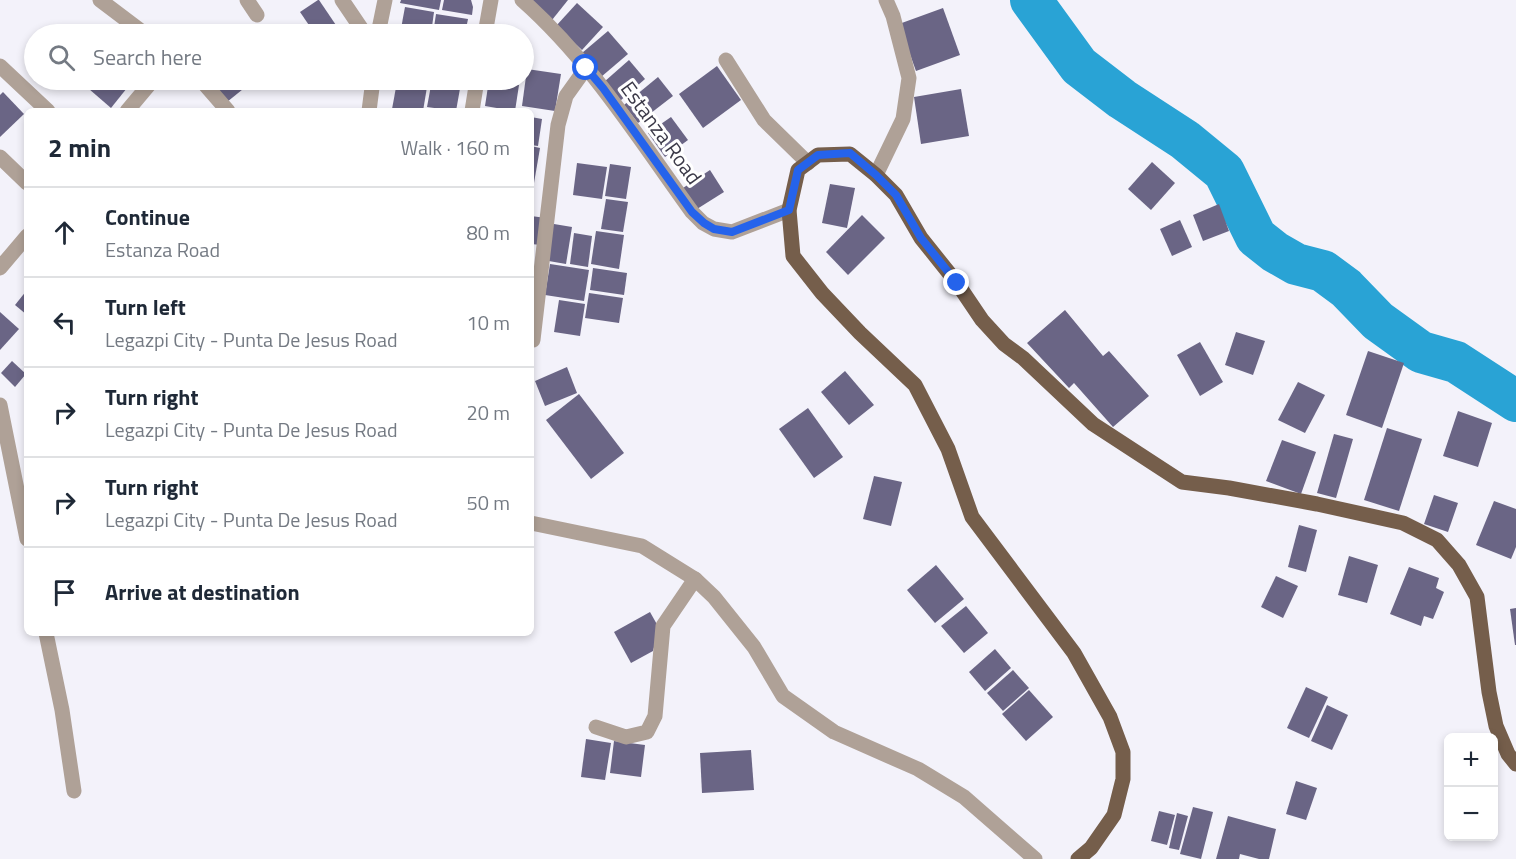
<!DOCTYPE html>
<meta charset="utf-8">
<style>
body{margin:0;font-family:"Titillium Web",sans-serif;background:#f2f2f3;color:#1f2937}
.controls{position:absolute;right:18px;bottom:18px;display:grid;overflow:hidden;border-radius:9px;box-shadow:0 3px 9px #0003}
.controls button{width:54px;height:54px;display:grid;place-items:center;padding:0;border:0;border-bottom:2px solid #e0e1e3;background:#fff;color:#1f2937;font:30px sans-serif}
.stop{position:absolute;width:18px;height:18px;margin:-14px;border:4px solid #2563eb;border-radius:50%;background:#fff}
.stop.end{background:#2563eb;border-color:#fff;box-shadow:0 2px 6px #0008}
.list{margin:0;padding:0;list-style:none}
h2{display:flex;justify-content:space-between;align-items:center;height:78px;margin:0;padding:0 24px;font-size:26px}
h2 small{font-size:20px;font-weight:400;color:#747a83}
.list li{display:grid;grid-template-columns:39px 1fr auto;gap:18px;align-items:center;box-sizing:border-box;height:90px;padding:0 24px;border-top:2px solid #e0e1e3}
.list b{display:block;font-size:22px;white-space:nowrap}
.list p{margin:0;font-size:20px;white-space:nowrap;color:#747a83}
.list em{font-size:20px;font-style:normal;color:#747a83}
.icon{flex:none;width:33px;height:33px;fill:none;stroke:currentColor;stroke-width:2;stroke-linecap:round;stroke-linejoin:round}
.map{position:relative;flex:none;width:1516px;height:859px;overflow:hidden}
.search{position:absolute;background:#fff;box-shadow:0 3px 9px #0003;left:24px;top:24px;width:510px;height:66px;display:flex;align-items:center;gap:15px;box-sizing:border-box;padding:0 21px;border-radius:33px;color:#747a83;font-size:22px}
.panel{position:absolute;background:#fff;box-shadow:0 3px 9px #0003;left:24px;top:108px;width:510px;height:528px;border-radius:9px}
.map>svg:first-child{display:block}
</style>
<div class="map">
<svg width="1516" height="859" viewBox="0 0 1516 859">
<rect width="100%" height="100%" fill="#f3f2fa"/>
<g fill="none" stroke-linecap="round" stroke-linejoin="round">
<path stroke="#29a3d5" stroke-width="42" d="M1031 0 1079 66 1122 99 1185 140 1224 172 1256 237 1275 252 1296 264 1323 271 1346 288 1378 321 1421 352 1456 362 1516 401"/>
</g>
<g fill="#6a6585">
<path d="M318 0H319L342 34H315L300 12Z"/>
<path d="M401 0H441L439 10 400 3Z"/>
<path d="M444 0H471L473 7 472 15 442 10Z"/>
<path d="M527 0H568L552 20Z"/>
<path d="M577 3 603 27 582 50 556 26Z"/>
<path d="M405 7 434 12 431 34H400Z"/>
<path d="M943 8 960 55 916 71 899 24Z"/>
<path d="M436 14 468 19 465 34H433Z"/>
<path d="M608 31 628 54 601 77 582 53Z"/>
<path d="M629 60 645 79 620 101 604 82Z"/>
<path d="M717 66 741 100 703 128 679 94Z"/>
<path d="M527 69 561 74 555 111 522 106Z"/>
<path d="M658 77 673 96 638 123 624 105Z"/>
<path d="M97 80H127L131 83 111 108 89 89Z"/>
<path d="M210 80H252L253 81 227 102Z"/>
<path d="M432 80H457V82L461 83 456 111 427 107Z"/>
<path d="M489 80 519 85 515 111 485 106Z"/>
<path d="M397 82 427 87 423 111H407L392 109Z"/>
<path d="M961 89 969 136 921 144 914 97Z"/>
<path d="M3 92 24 114 0 137V95Z"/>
<path d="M531 117 542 119 538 146 531 145Z"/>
<path d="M671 117 688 140 665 157 648 133Z"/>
<path d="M531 146 540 148 534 183H531Z"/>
<path d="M1152 162 1175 183 1151 210 1128 189Z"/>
<path d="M577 163 607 167 602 199 573 195Z"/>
<path d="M610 164 631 167 626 199 605 196Z"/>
<path d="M710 170 724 192 697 209 683 188Z"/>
<path d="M830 184 855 188 847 228 822 223Z"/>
<path d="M606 199 628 202 623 232 601 229Z"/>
<path d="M1219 204 1229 231 1203 241 1193 215Z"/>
<path d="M862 215 885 238 848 275 826 252Z"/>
<path d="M531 216 546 218 541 245 531 244Z"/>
<path d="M1180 220 1192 247 1172 256 1160 229Z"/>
<path d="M548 223 572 227 566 264 543 260Z"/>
<path d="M596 231 624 235 619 269 591 264Z"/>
<path d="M574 233 592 236 588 267 570 264Z"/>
<path d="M550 264 589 270 584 301 545 295Z"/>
<path d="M593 268 627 273 624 295 590 290Z"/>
<path d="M27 290V315L15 305Z"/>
<path d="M589 293 623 298 619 323 585 318Z"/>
<path d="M559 300 585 304 580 336 554 332Z"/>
<path d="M1065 310 1103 356 1109 351 1149 396 1113 427 1074 383 1069 388 1027 343Z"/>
<path d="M0 312 19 329 0 350Z"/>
<path d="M1236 332 1265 341 1253 375 1225 365Z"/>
<path d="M1200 342 1223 382 1200 396 1177 355Z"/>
<path d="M1368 351 1404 363 1382 428 1346 415Z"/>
<path d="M12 361 26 374 15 387 1 373Z"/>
<path d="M567 367 577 393 545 406 535 381Z"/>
<path d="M845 371 874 405 849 425 821 392Z"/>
<path d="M1298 382 1325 395 1305 433 1278 420Z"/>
<path d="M579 394 624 453 591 479 546 420Z"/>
<path d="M808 408 843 457 814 478 779 429Z"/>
<path d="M1458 411 1492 423 1478 467 1443 456Z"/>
<path d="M1387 428 1422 439 1399 511 1364 500Z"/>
<path d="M1334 434 1353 439 1336 498 1317 493Z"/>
<path d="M1282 440 1316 452 1301 494 1266 481Z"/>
<path d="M874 476 902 482 891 526 863 519Z"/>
<path d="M1434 495 1458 503 1448 532 1424 524Z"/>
<path d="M1494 501 1516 509V547L1511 559 1476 545Z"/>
<path d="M1299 525 1317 530 1306 572 1288 567Z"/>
<path d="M1349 556 1378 565 1367 603 1338 595Z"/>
<path d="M936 565 964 599 935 623 907 590Z"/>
<path d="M1409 567 1439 578 1436 588 1444 592 1433 619 1424 616 1421 626 1390 614Z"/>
<path d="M1276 576 1298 586 1283 618 1261 607Z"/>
<path d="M966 606 988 633 964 653 941 626Z"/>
<path d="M1516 608V645H1515L1510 609Z"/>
<path d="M650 612 659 628 653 651 631 663 614 632Z"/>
<path d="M995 649 1011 668 985 691 969 672Z"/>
<path d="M1013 670 1029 688 1003 711 987 693Z"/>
<path d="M1306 687 1328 697 1309 738 1287 728Z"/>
<path d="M1029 690 1053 717 1026 741 1002 714Z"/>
<path d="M1327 705 1348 715 1332 750 1311 741Z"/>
<path d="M586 739 611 743 605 780 581 777Z"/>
<path d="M614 741 645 745 641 777 610 773Z"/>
<path d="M751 750 754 790 702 793 700 753Z"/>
<path d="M1296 781 1317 788 1306 820 1286 814Z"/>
<path d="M1193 807 1213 812 1201 859 1180 854Z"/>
<path d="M1159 811 1175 815 1167 845 1151 841Z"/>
<path d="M1177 813 1188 816 1179 850 1169 848Z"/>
<path d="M1228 816 1276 829 1269 859H1259L1240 854 1239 859H1216Z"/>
</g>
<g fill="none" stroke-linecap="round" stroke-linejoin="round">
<g stroke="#afa197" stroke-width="15">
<path d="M100 0 145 34"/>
<path d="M247 0 257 15"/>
<path d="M342 0 365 34"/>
<path d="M522 0C590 60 639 139 692 212L703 223 714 229 732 232 789 210"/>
<path d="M378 34 385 0"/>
<path d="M485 34 491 0"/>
<path d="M726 60 764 120 808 163"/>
<path d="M0 66 48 111"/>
<path d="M201 80 228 111"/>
<path d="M127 111 153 80"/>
<path d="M369 111 373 80"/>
<path d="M472 111 477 80"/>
<path d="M0 157 27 183"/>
<path d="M876 175 903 119 909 78 893 16 886 0"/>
<path d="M0 268 27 236"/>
<path d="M533 340 558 125 566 96 586 68"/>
<path d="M0 405 27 539"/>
<path d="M531 523 642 546 695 579 714 597 754 647 783 696 834 732 918 769 964 797 1035 859"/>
<path d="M46 633 62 710 74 791"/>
<path d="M596 727 626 737 647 732 655 716 663 626 695 579"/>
</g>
<path stroke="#755e4b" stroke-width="15" d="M1078 859 1091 848 1114 815 1123 779V752L1110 717 1074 653 972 517 948 449 915 385 860 333 822 293 793 256 789 210 798 170 818 155 850 154 876 175 896 195 921 238 957 283 982 320 1004 344 1023 358 1093 424 1182 482 1229 488 1317 504 1403 523 1437 540 1459 565 1477 597 1489 692 1496 726 1508 754 1516 764"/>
</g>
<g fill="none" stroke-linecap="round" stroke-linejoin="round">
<path stroke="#2563eb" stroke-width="8" d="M586 68 603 88 692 212 704 223 714 229 732 232 789 210 798 170 818 155 850 153 876 175 896 195 921 238 957 283"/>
</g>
<g text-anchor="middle" stroke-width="6" stroke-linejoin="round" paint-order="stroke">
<g font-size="21" fill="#3b3948" stroke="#fff">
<text transform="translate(661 133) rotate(54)" y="7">Estanza Road</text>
</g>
</g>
</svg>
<div class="controls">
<button>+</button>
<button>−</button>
</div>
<div class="stop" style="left:586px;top:68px"></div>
<div class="stop end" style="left:957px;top:283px"></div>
<div class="search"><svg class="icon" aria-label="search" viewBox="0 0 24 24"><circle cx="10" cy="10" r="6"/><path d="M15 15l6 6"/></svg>Search here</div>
<section class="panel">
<h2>2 min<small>Walk · 160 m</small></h2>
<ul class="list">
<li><svg class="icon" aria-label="ahead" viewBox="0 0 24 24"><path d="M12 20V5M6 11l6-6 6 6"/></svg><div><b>Continue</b><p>Estanza Road</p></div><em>80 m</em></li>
<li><svg class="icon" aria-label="left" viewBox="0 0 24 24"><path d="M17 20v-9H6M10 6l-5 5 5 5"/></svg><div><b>Turn left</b><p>Legazpi City - Punta De Jesus Road</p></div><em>10 m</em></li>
<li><svg class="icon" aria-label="right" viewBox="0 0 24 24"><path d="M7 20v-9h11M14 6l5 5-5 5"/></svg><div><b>Turn right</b><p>Legazpi City - Punta De Jesus Road</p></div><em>20 m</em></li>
<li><svg class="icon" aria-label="right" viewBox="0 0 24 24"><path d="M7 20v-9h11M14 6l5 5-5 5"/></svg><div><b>Turn right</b><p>Legazpi City - Punta De Jesus Road</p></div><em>50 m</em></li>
<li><svg class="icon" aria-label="arrive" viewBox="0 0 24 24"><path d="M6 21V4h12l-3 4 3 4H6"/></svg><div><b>Arrive at destination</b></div></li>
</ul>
</section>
</div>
